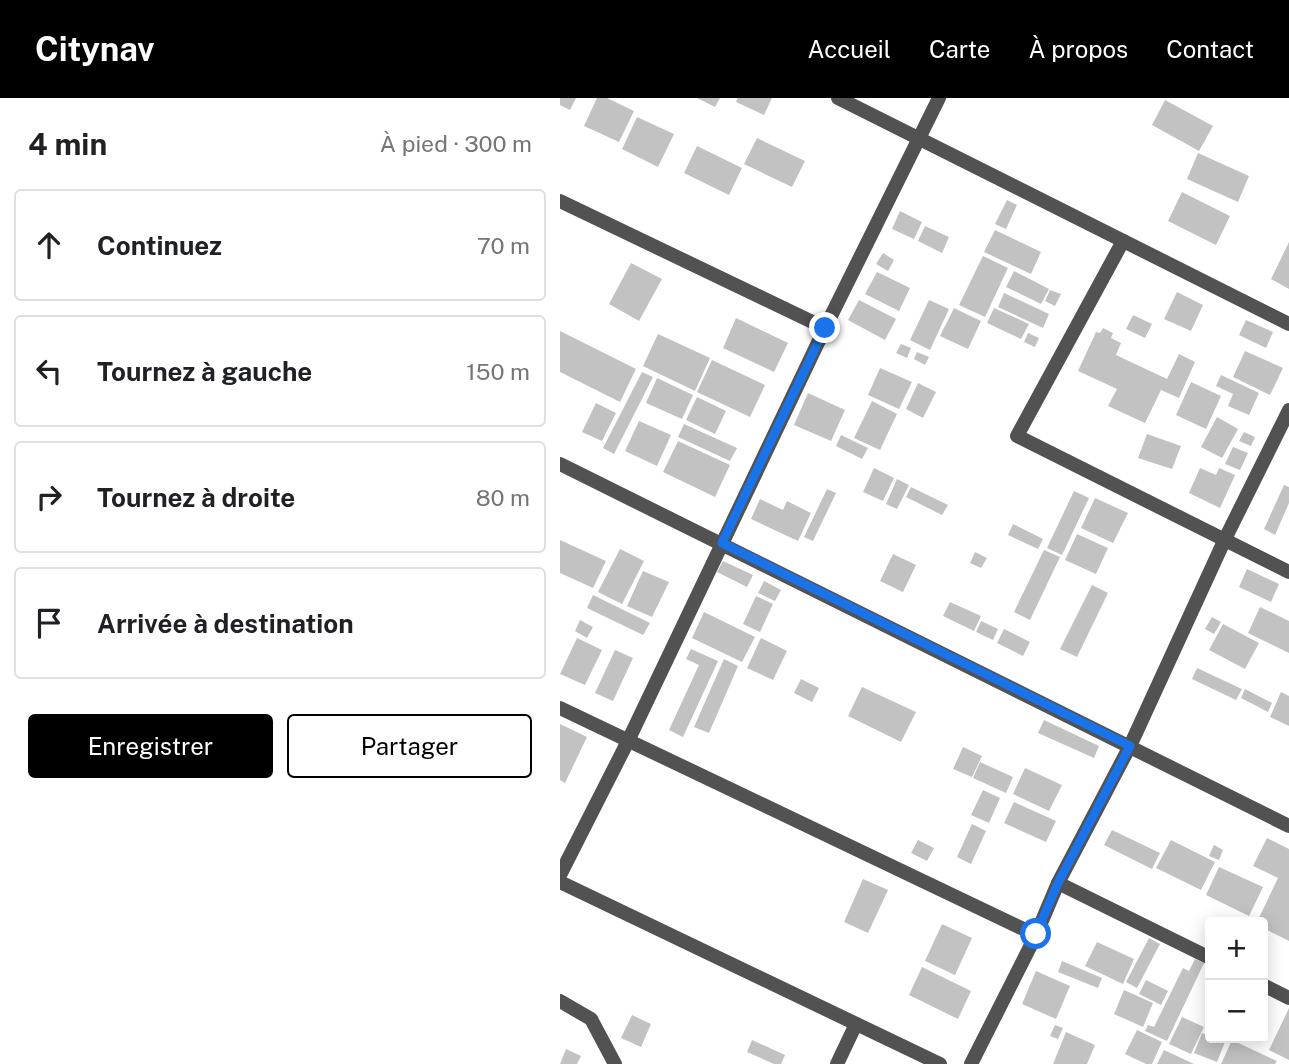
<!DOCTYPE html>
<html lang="fr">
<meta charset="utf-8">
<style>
body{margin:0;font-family:"Public Sans",sans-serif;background:#f2f2f2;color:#202124}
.controls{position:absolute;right:21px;bottom:21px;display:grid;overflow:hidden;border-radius:7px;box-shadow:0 4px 18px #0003}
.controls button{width:63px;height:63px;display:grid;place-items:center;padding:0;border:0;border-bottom:2px solid #e0e0e0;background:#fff;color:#202124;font:35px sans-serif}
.stop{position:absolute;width:21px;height:21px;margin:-16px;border:5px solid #1a73e8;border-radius:50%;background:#fff}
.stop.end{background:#1a73e8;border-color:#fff;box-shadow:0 2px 7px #0008}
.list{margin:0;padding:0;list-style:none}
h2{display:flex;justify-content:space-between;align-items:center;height:91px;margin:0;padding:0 28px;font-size:30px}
h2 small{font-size:23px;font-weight:400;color:#757577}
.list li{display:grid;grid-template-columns:46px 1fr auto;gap:21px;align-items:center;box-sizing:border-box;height:112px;margin:0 14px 14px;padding:0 14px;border:2px solid #e0e0e0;border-radius:7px}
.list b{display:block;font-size:26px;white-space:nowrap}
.list em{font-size:23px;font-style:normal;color:#757577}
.actions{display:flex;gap:14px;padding:21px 28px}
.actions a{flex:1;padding:16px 0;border:2px solid #000;border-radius:7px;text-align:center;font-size:24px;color:#000}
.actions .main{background:#000;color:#fff}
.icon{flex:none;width:38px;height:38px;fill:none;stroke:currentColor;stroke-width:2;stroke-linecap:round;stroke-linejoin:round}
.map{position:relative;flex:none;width:729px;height:966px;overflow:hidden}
header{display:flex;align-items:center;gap:42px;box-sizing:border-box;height:98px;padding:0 35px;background:#000;color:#fff}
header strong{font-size:33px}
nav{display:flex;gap:38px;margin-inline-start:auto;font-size:24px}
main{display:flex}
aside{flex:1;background:#fff}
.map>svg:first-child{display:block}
</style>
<header>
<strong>Citynav</strong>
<nav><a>Accueil</a><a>Carte</a><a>À propos</a><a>Contact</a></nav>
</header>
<main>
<aside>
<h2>4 min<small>À pied · 300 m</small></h2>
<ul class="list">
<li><svg class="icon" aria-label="ahead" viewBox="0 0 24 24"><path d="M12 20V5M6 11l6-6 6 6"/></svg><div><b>Continuez</b></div><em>70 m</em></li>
<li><svg class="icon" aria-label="left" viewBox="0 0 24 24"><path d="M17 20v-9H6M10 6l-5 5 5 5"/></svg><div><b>Tournez à gauche</b></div><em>150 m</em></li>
<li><svg class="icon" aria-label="right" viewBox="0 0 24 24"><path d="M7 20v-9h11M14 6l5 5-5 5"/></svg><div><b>Tournez à droite</b></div><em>80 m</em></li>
<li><svg class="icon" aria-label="arrive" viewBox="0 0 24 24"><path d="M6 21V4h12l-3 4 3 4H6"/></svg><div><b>Arrivée à destination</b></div></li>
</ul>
<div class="actions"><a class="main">Enregistrer</a><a>Partager</a></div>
</aside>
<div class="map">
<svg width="729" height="966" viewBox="0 0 729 966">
<rect width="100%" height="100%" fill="#fff"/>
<g fill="#c2c2c2">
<path d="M0 0H16L10 12 0 7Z"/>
<path d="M37 0H47L74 13 59 44 24 28Z"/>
<path d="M137 0H160L155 9Z"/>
<path d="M178 0H212L204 17 176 4Z"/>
<path d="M605 2 653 28 639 53 592 27Z"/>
<path d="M77 19 114 36 98 69 62 51Z"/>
<path d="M197 40 245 63 232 89 184 66Z"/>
<path d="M137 48 182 70 169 97 124 75Z"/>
<path d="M638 55 689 78 678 104 627 81Z"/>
<path d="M622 94 670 118 656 147 608 123Z"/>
<path d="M447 102 457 107 446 131 435 126Z"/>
<path d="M340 113 362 124 354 141 332 131Z"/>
<path d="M365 128 389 139 382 155 358 143Z"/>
<path d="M435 132 481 154 471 176 424 154Z"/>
<path d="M729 144V191L711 181Z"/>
<path d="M323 155 334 162 328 173 316 166Z"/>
<path d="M423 158 448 170 425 219 399 207Z"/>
<path d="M71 165 102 181 79 223 49 206Z"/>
<path d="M454 173 489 191 481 206 446 189Z"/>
<path d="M317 174 350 190 339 213 305 196Z"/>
<path d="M490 192 501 196 495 208 485 203Z"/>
<path d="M617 194 643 207 631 233 604 221Z"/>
<path d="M444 195 489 216 483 230 438 209Z"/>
<path d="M299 202 336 221 325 242 288 222Z"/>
<path d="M369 202 389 211 370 252 350 242Z"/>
<path d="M394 210 421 223 408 251 380 238Z"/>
<path d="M434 210 469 226 461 241 427 225Z"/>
<path d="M573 217 592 226 585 240 566 231Z"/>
<path d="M176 220 228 245 214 274 163 250Z"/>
<path d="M686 222 713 234 706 250 679 237Z"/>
<path d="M543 230 553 235 551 240 561 245 556 257 607 281 619 256 635 264 619 300 601 292 585 325 548 308 557 291 518 273 536 234 540 235Z"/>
<path d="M0 233 76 271 60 304 0 274Z"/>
<path d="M468 235 479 240 475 249 464 244Z"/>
<path d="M98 236 150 260 135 293 83 268Z"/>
<path d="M341 246 351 250 347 260 336 255Z"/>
<path d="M685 253 723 270 710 297 673 279Z"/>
<path d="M357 254 369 259 365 267 354 261Z"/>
<path d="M152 262 205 287 190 319 137 294Z"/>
<path d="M320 270 352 284 339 311 308 297Z"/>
<path d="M82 274 93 279 54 356 43 350Z"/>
<path d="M661 277 699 295 689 317 668 308 673 296 656 288Z"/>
<path d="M97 280 133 297 122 321 86 305Z"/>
<path d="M631 284 661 298 646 331 616 317Z"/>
<path d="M358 285 376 294 363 320 346 311Z"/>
<path d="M248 295 285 312 271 343 234 327Z"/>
<path d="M137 299 166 313 155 336 126 322Z"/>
<path d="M312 303 337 316 320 352 294 340Z"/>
<path d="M36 305 56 315 42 343 22 334Z"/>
<path d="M657 319 678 331 662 360 641 349Z"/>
<path d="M79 323 111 337 97 368 65 353Z"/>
<path d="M124 326 177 350 170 363 118 339Z"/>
<path d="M684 334 695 339 691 348 679 343Z"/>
<path d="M587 336 621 348 612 371 578 360Z"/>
<path d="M281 337 308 350 302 361 276 348Z"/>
<path d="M118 343 170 367 155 399 103 374Z"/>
<path d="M673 349 688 355 680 372 665 366Z"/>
<path d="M314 370 334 380 323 403 303 394Z"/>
<path d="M640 370 656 377 659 370 675 377 660 410 629 395Z"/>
<path d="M337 381 349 387 337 411 326 406Z"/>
<path d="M724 387 729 389V405L715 437 704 431Z"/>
<path d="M351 389 388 407 382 417 346 399Z"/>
<path d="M267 391 276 395 253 443 244 439Z"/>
<path d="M514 393 529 400 502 457 487 450Z"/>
<path d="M535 400 568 415 553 445 521 430Z"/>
<path d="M200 401 223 412 227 403 251 415 238 443 191 421Z"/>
<path d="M453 426 483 441 478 451 448 437Z"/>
<path d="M517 436 548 450 536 476 505 462Z"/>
<path d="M0 442 46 463 33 490 0 475Z"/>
<path d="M60 451 84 463 62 506 38 494Z"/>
<path d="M484 452 500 459 470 522 454 514Z"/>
<path d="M415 454 427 460 421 470 410 465Z"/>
<path d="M333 456 356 467 343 494 320 483Z"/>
<path d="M163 463 193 477 187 489 157 474Z"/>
<path d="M687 471 719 486 711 504 679 489Z"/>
<path d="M83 473 109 484 92 519 67 508Z"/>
<path d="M204 483 221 492 215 503 198 495Z"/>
<path d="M532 487 548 495 517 559 500 551Z"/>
<path d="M33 497 90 525 83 537 27 510Z"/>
<path d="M196 498 213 506 200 534 183 526Z"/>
<path d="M390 504 421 518 414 533 383 518Z"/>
<path d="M700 509 729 523V555L688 535Z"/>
<path d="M144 514 195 539 182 564 132 540Z"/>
<path d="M652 519 661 524 654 536 645 531Z"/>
<path d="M20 522 33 529 27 540 15 533Z"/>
<path d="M421 523 438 531 433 542 416 534Z"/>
<path d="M663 526 699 545 685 571 649 552Z"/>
<path d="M444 531 470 544 463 558 437 545Z"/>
<path d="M17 540 42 552 25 587 0 576Z"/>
<path d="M201 540 227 553 213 582 187 570Z"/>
<path d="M131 551 158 563 123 639 109 632 139 567 126 561Z"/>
<path d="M55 552 73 560 53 603 35 595Z"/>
<path d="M164 561 178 568 149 635 134 629Z"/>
<path d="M637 570 682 591 676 602 632 581Z"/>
<path d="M241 581 259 590 252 604 234 595Z"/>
<path d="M302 589 356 614 341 644 288 618Z"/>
<path d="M685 591 712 605 708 614 681 600Z"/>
<path d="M721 594 729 598V628L710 619Z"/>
<path d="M484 622 539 648 534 660 478 635Z"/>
<path d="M0 626 27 639 5 685 0 682Z"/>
<path d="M403 649 422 658 412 679 393 671Z"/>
<path d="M420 664 453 679 446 695 413 680Z"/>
<path d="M465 670 502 687 489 713 453 696Z"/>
<path d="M423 692 440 700 429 725 411 717Z"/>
<path d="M454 704 496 723 486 744 444 725Z"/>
<path d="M412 726 426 733 411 766 397 759Z"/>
<path d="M552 732 600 755 592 771 544 747Z"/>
<path d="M707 740 729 751V843L703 830V824H697L718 780 693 768Z"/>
<path d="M358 742 374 750 367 763 351 755Z"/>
<path d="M611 742 655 764 641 792 596 770Z"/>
<path d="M654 747 663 752 659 762 649 758Z"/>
<path d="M659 769 703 789 689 818 646 797Z"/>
<path d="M303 781 328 792 308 835 284 824Z"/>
<path d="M382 826 412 840 395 877 365 863Z"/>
<path d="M589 840 600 846 577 890 566 884Z"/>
<path d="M537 844 574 861 563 886 525 868Z"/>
<path d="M635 861 644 865 607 943 585 933 588 927 594 929 623 870 629 873Z"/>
<path d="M502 863 542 880 538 890 498 874Z"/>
<path d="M362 869 411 893 398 921 349 897Z"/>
<path d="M476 873 510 888 496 921 462 906Z"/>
<path d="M586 882 608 893 601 907 579 896Z"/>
<path d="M564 892 593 905 583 929 554 916Z"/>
<path d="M729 910V962L709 952Z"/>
<path d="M72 917 91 926 81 949 61 940Z"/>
<path d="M622 919 644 929 631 956 609 946Z"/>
<path d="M495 927 503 930 498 941 490 938Z"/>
<path d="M577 932 602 944 592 966H586L565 956Z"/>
<path d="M506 934 535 947 527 966H493Z"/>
<path d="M642 935 665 944 657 964 634 955Z"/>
<path d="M192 942 225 957 221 966H214L187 954Z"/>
<path d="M672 942 717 963 715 966H661Z"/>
<path d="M6 951 21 958 17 966H0Z"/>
<path d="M604 952 634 966H597Z"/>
</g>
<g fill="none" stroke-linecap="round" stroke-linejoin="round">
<g stroke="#525252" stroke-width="14">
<path d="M278 0 729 226"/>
<path d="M0 103 265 230"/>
<path d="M563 143 457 338 729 474"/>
<path d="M0 366 729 728"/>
<path d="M0 610 476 837"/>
<path d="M0 777 68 643 265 230 379 0"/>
<path d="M0 784 380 966"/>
<path d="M498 785 650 860"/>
<path d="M703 887 729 900"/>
<path d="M0 903 31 921 55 966"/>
<path d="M277 966 296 926"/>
<path d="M411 966 476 837 498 785 570 648 665 441 729 312"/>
</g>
</g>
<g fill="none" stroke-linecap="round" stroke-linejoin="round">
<path stroke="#1a73e8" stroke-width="9" d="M265 230 162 445 570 648 498 785 476 836"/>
</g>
</svg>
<div class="controls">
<button>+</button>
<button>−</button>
</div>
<div class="stop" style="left:476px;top:836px"></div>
<div class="stop end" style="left:265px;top:230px"></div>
</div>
</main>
